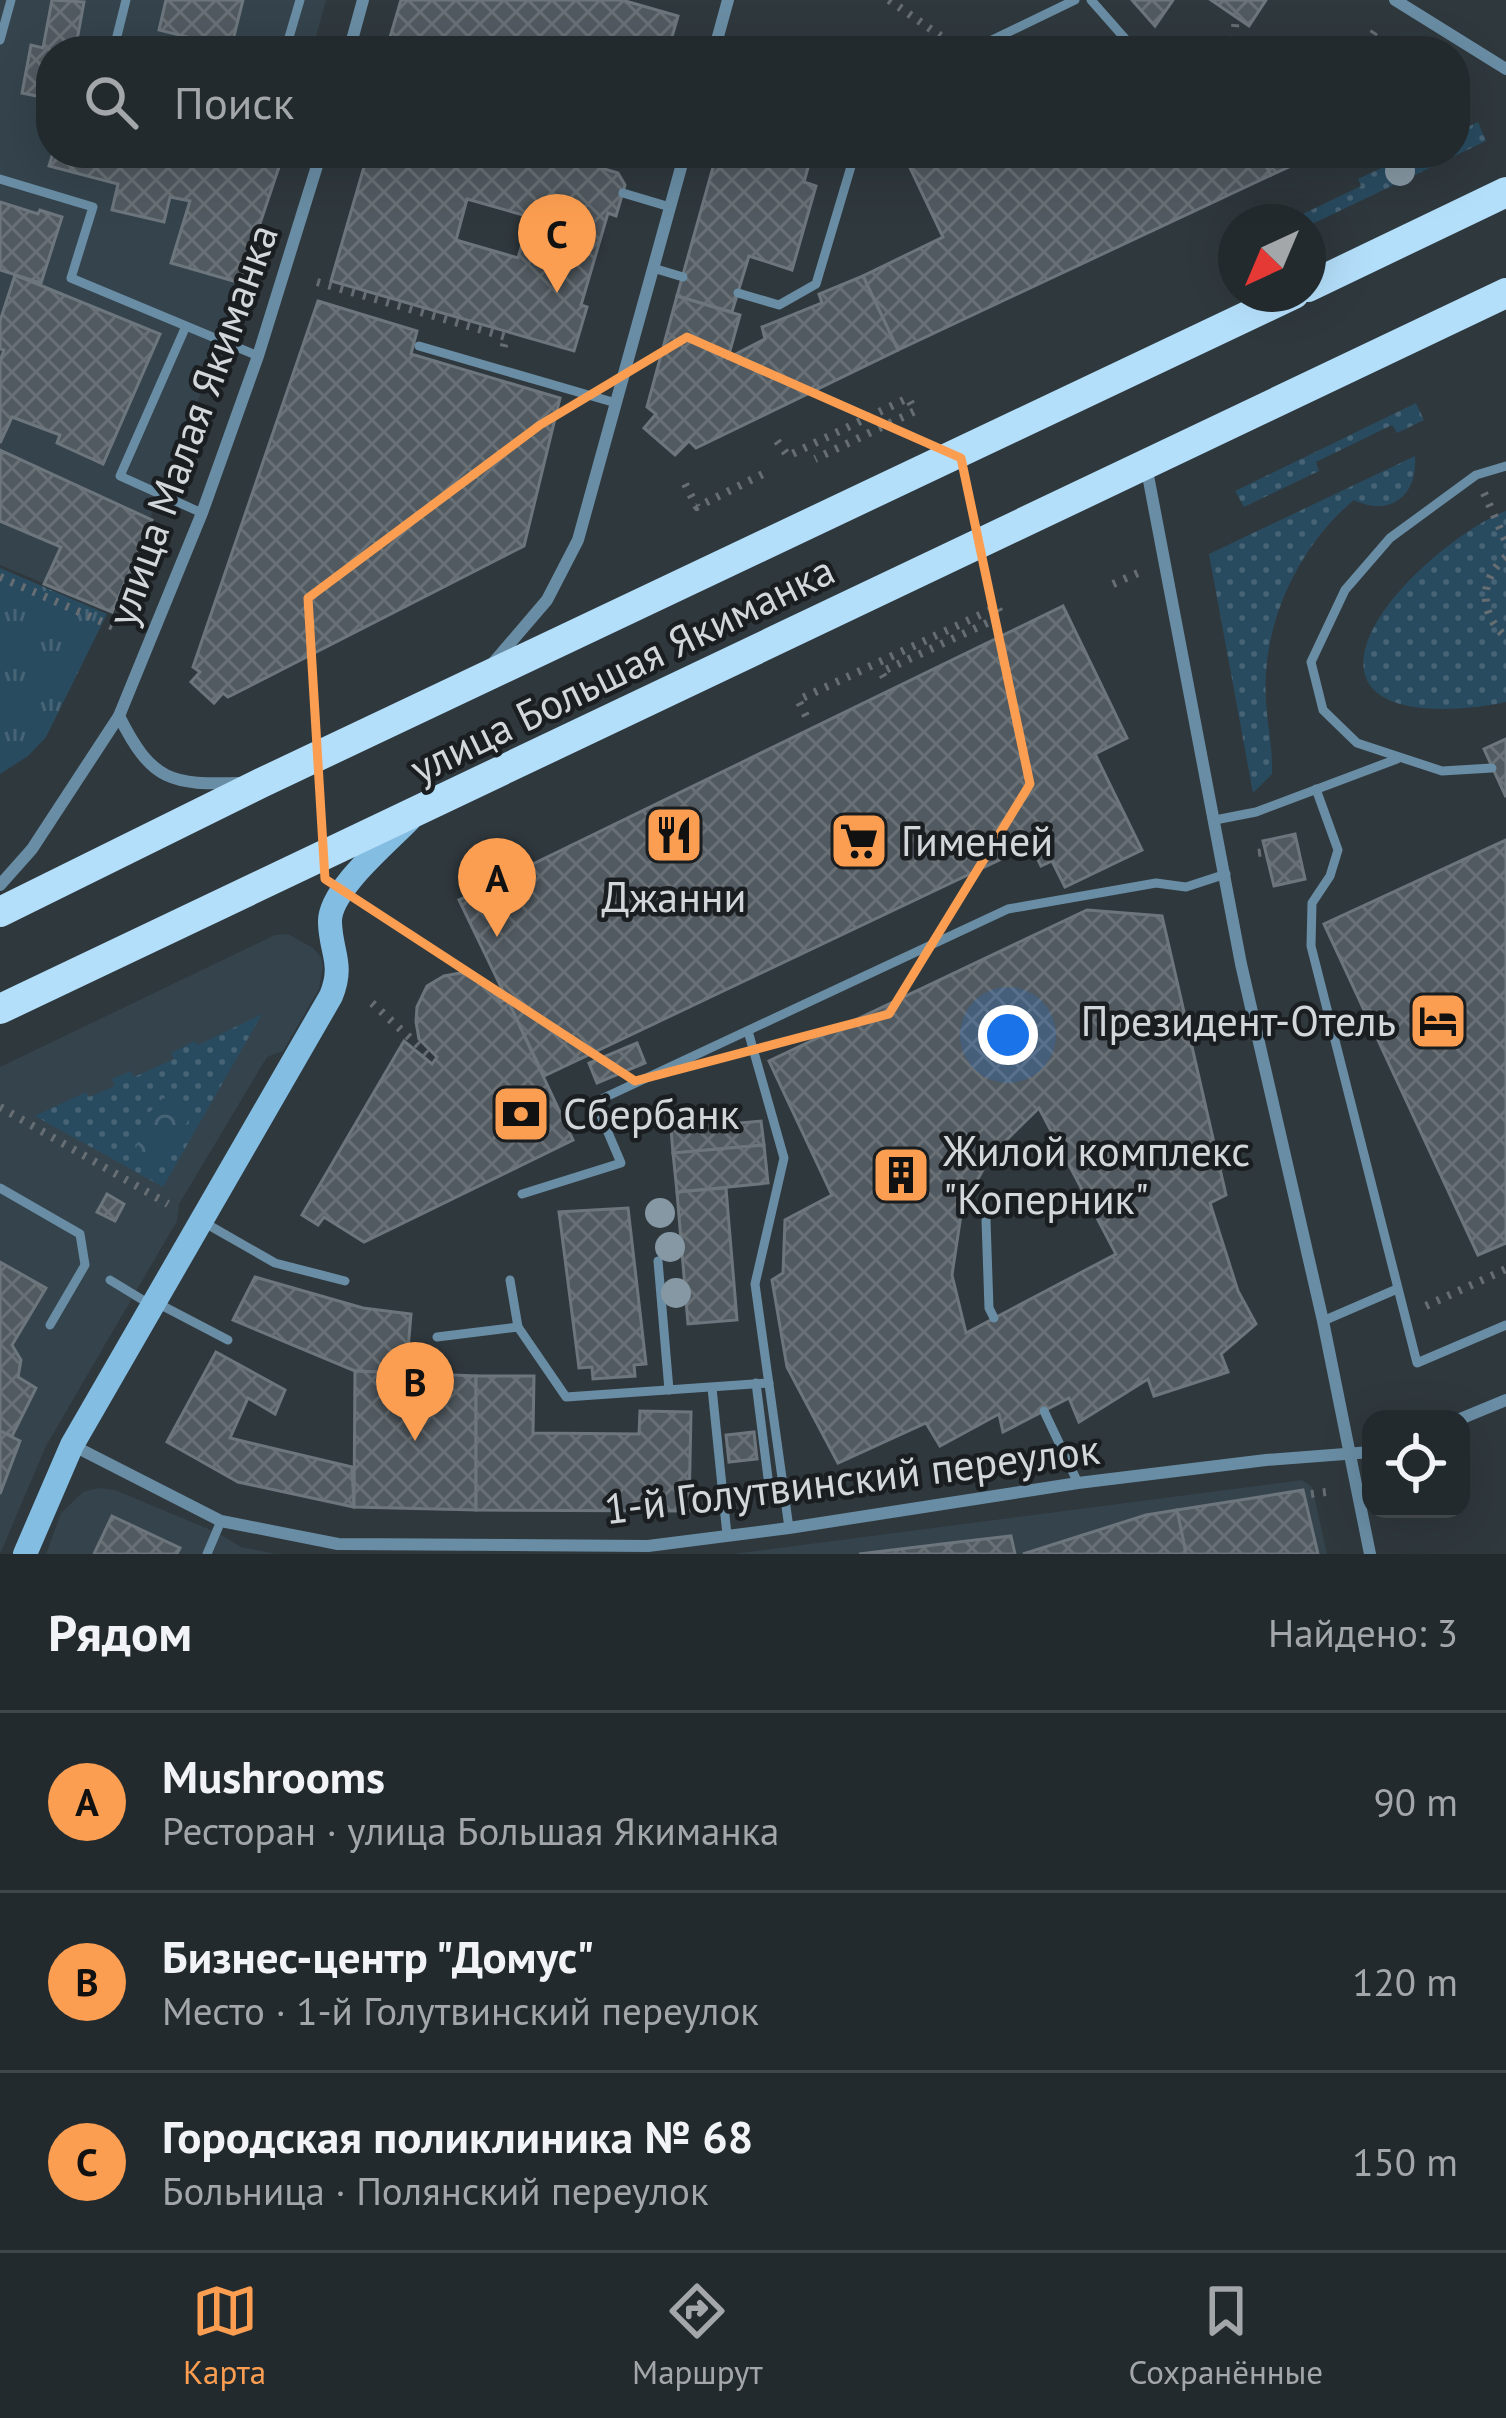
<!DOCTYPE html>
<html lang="ru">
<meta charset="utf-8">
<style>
body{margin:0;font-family:"PT Sans",sans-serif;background:#2b3236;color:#f1f3f6}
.controls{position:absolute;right:36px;bottom:36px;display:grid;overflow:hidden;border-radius:24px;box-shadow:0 12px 48px #0002}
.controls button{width:108px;height:108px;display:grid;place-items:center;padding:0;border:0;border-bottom:3px solid #40464a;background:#232a2e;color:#f1f3f6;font:60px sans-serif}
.compass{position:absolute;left:1218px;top:204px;width:108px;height:108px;border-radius:50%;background:#232a2e;box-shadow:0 12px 48px #0002;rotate:224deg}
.you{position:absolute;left:1008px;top:1035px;width:42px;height:42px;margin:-30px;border:9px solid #fff;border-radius:50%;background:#1a73e8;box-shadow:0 0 0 18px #1a73e833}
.badge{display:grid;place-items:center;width:78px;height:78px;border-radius:50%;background:#fb9e51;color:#111;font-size:39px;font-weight:700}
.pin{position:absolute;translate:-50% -99px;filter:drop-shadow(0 3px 6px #0008)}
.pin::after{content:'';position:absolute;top:63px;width:42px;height:36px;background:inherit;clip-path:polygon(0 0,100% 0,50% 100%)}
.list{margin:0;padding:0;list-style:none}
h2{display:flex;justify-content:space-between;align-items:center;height:156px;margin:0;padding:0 48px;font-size:51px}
h2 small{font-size:39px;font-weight:400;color:#a3a7aa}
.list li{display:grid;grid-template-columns:78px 1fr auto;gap:36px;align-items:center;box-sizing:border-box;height:180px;padding:0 48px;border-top:3px solid #40464a}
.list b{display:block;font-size:45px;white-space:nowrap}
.list p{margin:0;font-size:39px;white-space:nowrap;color:#a3a7aa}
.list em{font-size:39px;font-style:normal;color:#a3a7aa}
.icon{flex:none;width:66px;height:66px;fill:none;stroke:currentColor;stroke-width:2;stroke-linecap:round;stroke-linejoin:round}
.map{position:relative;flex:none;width:1506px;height:1554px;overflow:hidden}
.search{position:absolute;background:#232a2e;box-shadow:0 12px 48px #0002;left:36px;right:36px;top:36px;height:132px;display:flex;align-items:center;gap:30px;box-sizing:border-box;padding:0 42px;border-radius:48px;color:#a3a7aa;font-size:45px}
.sheet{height:696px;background:#232a2e}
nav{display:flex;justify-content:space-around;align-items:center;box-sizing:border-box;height:168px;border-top:3px solid #40464a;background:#232a2e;font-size:33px;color:#a3a7aa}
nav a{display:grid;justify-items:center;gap:6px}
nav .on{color:#fb9e51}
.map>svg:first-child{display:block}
</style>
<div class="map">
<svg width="1506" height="1554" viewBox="0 0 1506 1554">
<defs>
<pattern id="grass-dots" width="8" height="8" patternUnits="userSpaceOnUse" patternTransform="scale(3)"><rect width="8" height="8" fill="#294b60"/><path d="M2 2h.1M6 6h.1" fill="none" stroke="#476476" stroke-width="1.8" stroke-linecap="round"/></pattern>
<pattern id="forest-crowns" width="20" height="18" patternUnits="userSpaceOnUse" patternTransform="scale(3)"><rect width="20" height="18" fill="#294b60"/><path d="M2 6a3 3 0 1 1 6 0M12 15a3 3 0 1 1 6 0" fill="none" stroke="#476476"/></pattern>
<pattern id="park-tufts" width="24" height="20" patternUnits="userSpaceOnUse" patternTransform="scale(3)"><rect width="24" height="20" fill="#294b60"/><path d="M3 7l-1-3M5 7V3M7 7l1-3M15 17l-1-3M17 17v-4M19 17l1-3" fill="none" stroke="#476476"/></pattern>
<pattern id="building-cross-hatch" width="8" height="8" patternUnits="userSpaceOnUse" patternTransform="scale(3)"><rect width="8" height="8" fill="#515a60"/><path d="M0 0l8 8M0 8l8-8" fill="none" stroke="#697176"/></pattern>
</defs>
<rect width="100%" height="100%" fill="#2f383d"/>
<g fill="#34434c">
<path d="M0 0H326L312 51H51V153H283L199 399 112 612 0 565Z"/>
<path d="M288 934 313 948 321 957 323 966 319 989 283 1051 267 1057 179 1204 177 1221 46 1446 0 1554V1067L275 935Z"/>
<path d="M1302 1480 1312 1487 1327 1554H733Z"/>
<path d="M98 1488 115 1490 218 1533 241 1547 276 1554H46L61 1513 83 1492Z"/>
</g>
<g fill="url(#grass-dots)">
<path d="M1478 122 1486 141 1308 226V222H1286L1361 186 1358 179 1413 153H1455V133Z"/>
<path d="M1416 403 1424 420 1397 433 1392 425 1316 462 1319 471 1244 507 1235 491Z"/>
<path d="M1415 456C1418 495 1391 518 1354 500 1298 546 1261 626 1266 699 1267 724 1273 748 1272 774L1253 793 1209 554Z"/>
<path d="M1506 511V702C1471 710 1373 721 1364 671 1354 614 1459 528 1506 511Z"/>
<path d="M262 1014 163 1187 35 1116 86 1092 89 1097 115 1086 112 1079 131 1071 134 1077 174 1059 171 1053 195 1041 198 1045Z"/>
</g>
<path fill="url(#forest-crowns)" d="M163 1098 185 1103 188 1121 161 1166 148 1169 134 1155 146 1116Z"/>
<path fill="url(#park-tufts)" d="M0 568 107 614 46 737 28 756 0 774Z"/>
<g fill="url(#building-cross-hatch)" stroke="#6d767d" stroke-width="3" fill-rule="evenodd">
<path d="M52 0 84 2 75 51H51V99L22 93 31 45 43 48Z"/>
<path d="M166 0H243L231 48 159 30Z"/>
<path d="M401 0H622L678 16 668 51H386Z"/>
<path d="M1132 0H1173L1155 26Z"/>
<path d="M1211 0H1266L1249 26Z"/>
<path d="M53 153H228L279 167 240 283 171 263 190 201 170 197 164 222 112 210 118 184 49 166Z"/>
<path d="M368 153H552L618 173 625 185 616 216 608 213 581 305 587 307 574 351 331 281ZM467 199 530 217 518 258 456 240Z"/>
<path d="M717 153H812L804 182 816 186 792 270 749 256 732 312 677 296Z"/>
<path d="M903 153H1259L1271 175 898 350 863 276 943 237Z"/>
<path d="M1259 153H1320L1271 175Z"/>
<path d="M0 202 38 214 40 210 62 217 41 283 0 270Z"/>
<path d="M15 275 160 334 103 464 57 443 60 435 12 417 0 443V361L4 350 0 349V321Z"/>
<path d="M863 276 898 350 696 448 689 441 675 455 644 428 656 414 647 407 677 296 740 315 728 358 765 339 762 327 822 303 819 294Z"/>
<path d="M318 301 417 331 411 354 560 398 524 546 228 697 223 693 214 703 191 682 200 672 193 667Z"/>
<path d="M0 450 152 520 112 612 44 584 61 547 0 521Z"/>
<path d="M1063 606 1127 738 1095 754 1142 850 1065 887 1052 861 1041 866 1031 845 544 1076 459 900Z"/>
<path d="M1506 739V797L1484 749Z"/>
<path d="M1295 834 1305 879 1274 886 1263 841Z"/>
<path d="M1506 840V1243L1478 1255 1324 924Z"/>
<path d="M1087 910 1162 916 1226 1195 1210 1203 1238 1291 1256 1324 1221 1354 1228 1372 1154 1396 1148 1379 1079 1422 1069 1398 1003 1432 999 1414 940 1446 926 1423 838 1463 787 1367 772 1280 783 1273 785 1220 832 1195 769 1061ZM1039 1108 1116 1254 966 1333 952 1275 962 1208 991 1155Z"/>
<path d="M460 973 483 979 501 1002 507 999 573 1140 364 1242 324 1217 318 1225 302 1215 404 1041 432 1064 437 1057 419 1039 416 1022 417 1007 427 986 444 976Z"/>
<path d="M637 1043 645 1063 597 1083 589 1063Z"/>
<path d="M761 1121 764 1145 673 1153 671 1129Z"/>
<path d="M764 1145 768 1183 677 1192 673 1153Z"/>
<path d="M726 1188 737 1320 688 1324 677 1192Z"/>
<path d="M107 1194 124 1204 115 1221 97 1212Z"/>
<path d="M628 1208 646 1364 634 1365 635 1376 593 1379 592 1367 579 1368 559 1212Z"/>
<path d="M0 1262 46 1288 12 1345 21 1360 18 1377 36 1388 12 1436 0 1431Z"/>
<path d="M255 1277 363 1308 411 1314 406 1373 355 1371 233 1320Z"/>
<path d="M216 1352 285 1390 275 1414 248 1398 230 1438 352 1467 354 1507 238 1482 167 1442Z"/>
<path d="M355 1371 476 1376V1510L354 1507Z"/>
<path d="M476 1376H534L533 1433 639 1434 640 1411 691 1412 689 1511 476 1510Z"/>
<path d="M0 1431 20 1441 0 1494Z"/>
<path d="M754 1432 757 1459 729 1462 726 1435Z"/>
<path d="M1303 1490 1318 1554H1186L1177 1510Z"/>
<path d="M1177 1510 1186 1554H1023L1146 1515Z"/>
<path d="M112 1516 180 1548 177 1554H94Z"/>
<path d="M1011 1536 1015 1554H859L967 1541Z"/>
</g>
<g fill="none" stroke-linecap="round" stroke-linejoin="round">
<g stroke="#666e73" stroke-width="8" stroke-dasharray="3 9" stroke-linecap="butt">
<path d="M889 0 952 44"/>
<path d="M1233 51 1236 16"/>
<path d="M1357 51 1365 47 1378 26"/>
<path d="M317 282 506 337 503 350"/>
<path d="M777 441 788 456 908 398 915 411 815 459"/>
<path d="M685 484 697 507 767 472"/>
<path d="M1484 493 1506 542"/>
<path d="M1506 557C1478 580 1480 615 1506 637"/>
<path d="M0 577 116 628"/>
<path d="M1113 584 1138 573"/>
<path d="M806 716 798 700 997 607 1002 616 881 672 885 679"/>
<path d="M1258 853 1265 852"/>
<path d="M372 1003 434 1060"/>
<path d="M0 1107 168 1204"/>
<path d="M1426 1306 1506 1269"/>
<path d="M1311 1494 1334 1491"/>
</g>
<g stroke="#698da4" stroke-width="9">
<path d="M1091 0 1136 51"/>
<path d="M0 40 11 0"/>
<path d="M116 40 126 0"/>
<path d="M285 51 300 0"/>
<path d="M969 51 1075 0"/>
<path d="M0 179 93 207 71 278 258 356"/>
<path d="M623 193 670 207"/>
<path d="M653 268 683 277"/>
<path d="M738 293 779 305 816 284 855 153"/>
<path d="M186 326 120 476 202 513"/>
<path d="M419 346 616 403"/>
<path d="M1492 768 1442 771 1357 743 1323 710 1311 662 1345 590 1390 538 1476 475 1506 466"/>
<path d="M1316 789 1338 850 1330 876 1312 903 1311 946 1417 1363 1506 1325"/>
<path d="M1215 820 1256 812 1397 759"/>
<path d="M748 1031 784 1158 755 1284 789 1528"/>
<path d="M0 1188 80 1234 85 1265 50 1325"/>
<path d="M522 1194 621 1163 595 1102 1008 909 1156 883 1186 887 1226 874"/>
<path d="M986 1220 989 1308 994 1318"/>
<path d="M205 1223 275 1263 345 1281"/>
<path d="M658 1261 669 1390"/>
<path d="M110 1280 151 1305"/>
<path d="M510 1280 518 1327"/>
<path d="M159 1304 228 1340"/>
<path d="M1323 1321 1397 1289"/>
<path d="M437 1337 518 1327 566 1397 769 1383"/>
<path d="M756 1383 769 1486"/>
<path d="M712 1388 727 1535"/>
<path d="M1044 1411 1078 1483"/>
<path d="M207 1554 221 1521"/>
</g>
<g stroke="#698da4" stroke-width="12">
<path d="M1395 0 1506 69"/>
<path d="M349 51 363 0"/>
<path d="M714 51 728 0"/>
<path d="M1146 465 1241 964 1323 1321 1370 1554"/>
<path d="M494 662 547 600 578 540 685 153"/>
<path d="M119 716C152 782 171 785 241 783"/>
<path d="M0 885 32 849 119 716 202 513 258 356 321 153"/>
<path d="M1460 1419 1506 1400"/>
<path d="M72 1445 221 1521 338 1544 648 1546 789 1528 1078 1483 1266 1460 1371 1452"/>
</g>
<path stroke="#84bde2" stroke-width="24" d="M25 1554 72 1445 331 996C344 964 331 953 330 923 328 891 387 843 409 820"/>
<g stroke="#b4dffb" stroke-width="30">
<path d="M1308 287 1506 192"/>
<path d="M0 912 261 783 1294 294"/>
<path d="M0 1009 1506 293"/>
</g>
</g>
<g fill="#8698a4">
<circle cx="1400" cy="171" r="15"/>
<circle cx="660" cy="1213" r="15"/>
<circle cx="670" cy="1247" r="15"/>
<circle cx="676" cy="1293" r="15"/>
</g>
<path fill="none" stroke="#fb9e51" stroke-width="9" stroke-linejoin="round" d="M687 337 961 458 1030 784 889 1014 635 1081 325 879 308 598 540 425Z"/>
<defs>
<g id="restaurant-square" transform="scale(3)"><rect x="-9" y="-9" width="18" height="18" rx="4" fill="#fb9e51" stroke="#1b1e21"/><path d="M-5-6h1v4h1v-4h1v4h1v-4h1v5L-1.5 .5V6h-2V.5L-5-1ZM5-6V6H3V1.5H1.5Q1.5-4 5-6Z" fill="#111"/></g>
<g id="supermarket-square" transform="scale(3)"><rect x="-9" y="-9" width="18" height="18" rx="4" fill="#fb9e51" stroke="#1b1e21"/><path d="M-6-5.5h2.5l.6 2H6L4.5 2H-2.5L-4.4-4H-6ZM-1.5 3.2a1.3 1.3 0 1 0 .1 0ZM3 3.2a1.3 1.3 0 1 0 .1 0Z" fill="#111"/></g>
<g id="hotel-square" transform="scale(3)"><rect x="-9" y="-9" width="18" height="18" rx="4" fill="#fb9e51" stroke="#1b1e21"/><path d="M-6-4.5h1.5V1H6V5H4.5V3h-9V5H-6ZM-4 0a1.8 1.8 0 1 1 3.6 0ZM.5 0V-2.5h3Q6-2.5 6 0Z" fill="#111"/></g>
<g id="bank-square" transform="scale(3)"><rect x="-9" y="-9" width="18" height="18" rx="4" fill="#fb9e51" stroke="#1b1e21"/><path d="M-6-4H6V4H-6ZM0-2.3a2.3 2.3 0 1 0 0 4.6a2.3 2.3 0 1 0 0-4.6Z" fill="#111"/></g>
<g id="building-square" transform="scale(3)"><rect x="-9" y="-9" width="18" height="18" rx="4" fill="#fb9e51" stroke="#1b1e21"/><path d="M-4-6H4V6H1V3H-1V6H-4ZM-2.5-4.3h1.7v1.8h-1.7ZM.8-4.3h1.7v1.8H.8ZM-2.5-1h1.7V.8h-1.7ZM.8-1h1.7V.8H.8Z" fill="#111"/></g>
</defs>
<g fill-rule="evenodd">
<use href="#restaurant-square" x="674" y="835"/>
<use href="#supermarket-square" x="859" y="841"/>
<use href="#hotel-square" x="1438" y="1021"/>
<use href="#bank-square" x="521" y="1114"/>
<use href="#building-square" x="901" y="1175"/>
</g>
<g text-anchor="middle" stroke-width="9" stroke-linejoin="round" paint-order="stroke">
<g font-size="42" fill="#d2d7db" stroke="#1b1e21">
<text transform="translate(192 425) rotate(-70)" y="15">улица Малая Якиманка</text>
<text transform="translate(622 669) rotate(-26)" y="15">улица Большая Якиманка</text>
<text transform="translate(852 1479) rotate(-7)" y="15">1-й Голутвинский переулок</text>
</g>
<g font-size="42" fill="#d2d7db" stroke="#1b1e21" text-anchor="start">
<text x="901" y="856">Гименей</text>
<text x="674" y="912" text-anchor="middle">Джанни</text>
<text x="1396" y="1036" text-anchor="end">Президент-Отель</text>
<text x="563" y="1129">Сбербанк</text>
<text x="943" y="1166">Жилой комплекс<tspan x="943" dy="48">"Коперник"</tspan></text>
</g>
</g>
</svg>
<div class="controls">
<button><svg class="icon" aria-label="locate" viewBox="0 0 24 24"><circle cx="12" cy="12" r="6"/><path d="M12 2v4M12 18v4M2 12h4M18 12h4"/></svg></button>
</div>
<svg class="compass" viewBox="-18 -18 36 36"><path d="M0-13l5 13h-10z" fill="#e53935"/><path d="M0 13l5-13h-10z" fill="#a3a7aa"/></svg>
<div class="you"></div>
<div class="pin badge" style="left:497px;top:937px">A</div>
<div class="pin badge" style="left:415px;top:1441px">B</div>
<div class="pin badge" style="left:557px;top:293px">C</div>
<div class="search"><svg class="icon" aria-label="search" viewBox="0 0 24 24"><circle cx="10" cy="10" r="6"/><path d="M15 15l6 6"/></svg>Поиск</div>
</div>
<section class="sheet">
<h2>Рядом<small>Найдено: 3</small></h2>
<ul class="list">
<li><span class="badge">A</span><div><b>Mushrooms</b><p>Ресторан · улица Большая Якиманка</p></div><em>90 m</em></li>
<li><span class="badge">B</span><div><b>Бизнес-центр &quot;Домус&quot;</b><p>Место · 1-й Голутвинский переулок</p></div><em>120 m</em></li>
<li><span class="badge">C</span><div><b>Городская поликлиника № 68</b><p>Больница · Полянский переулок</p></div><em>150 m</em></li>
</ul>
</section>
<nav>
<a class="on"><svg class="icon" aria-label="map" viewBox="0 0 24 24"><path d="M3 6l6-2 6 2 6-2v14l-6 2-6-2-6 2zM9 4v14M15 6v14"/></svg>Карта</a>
<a><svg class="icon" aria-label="directions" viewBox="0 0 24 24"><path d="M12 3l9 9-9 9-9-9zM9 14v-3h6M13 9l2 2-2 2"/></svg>Маршрут</a>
<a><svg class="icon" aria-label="saved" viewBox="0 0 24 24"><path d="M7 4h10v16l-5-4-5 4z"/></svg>Сохранённые</a>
</nav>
